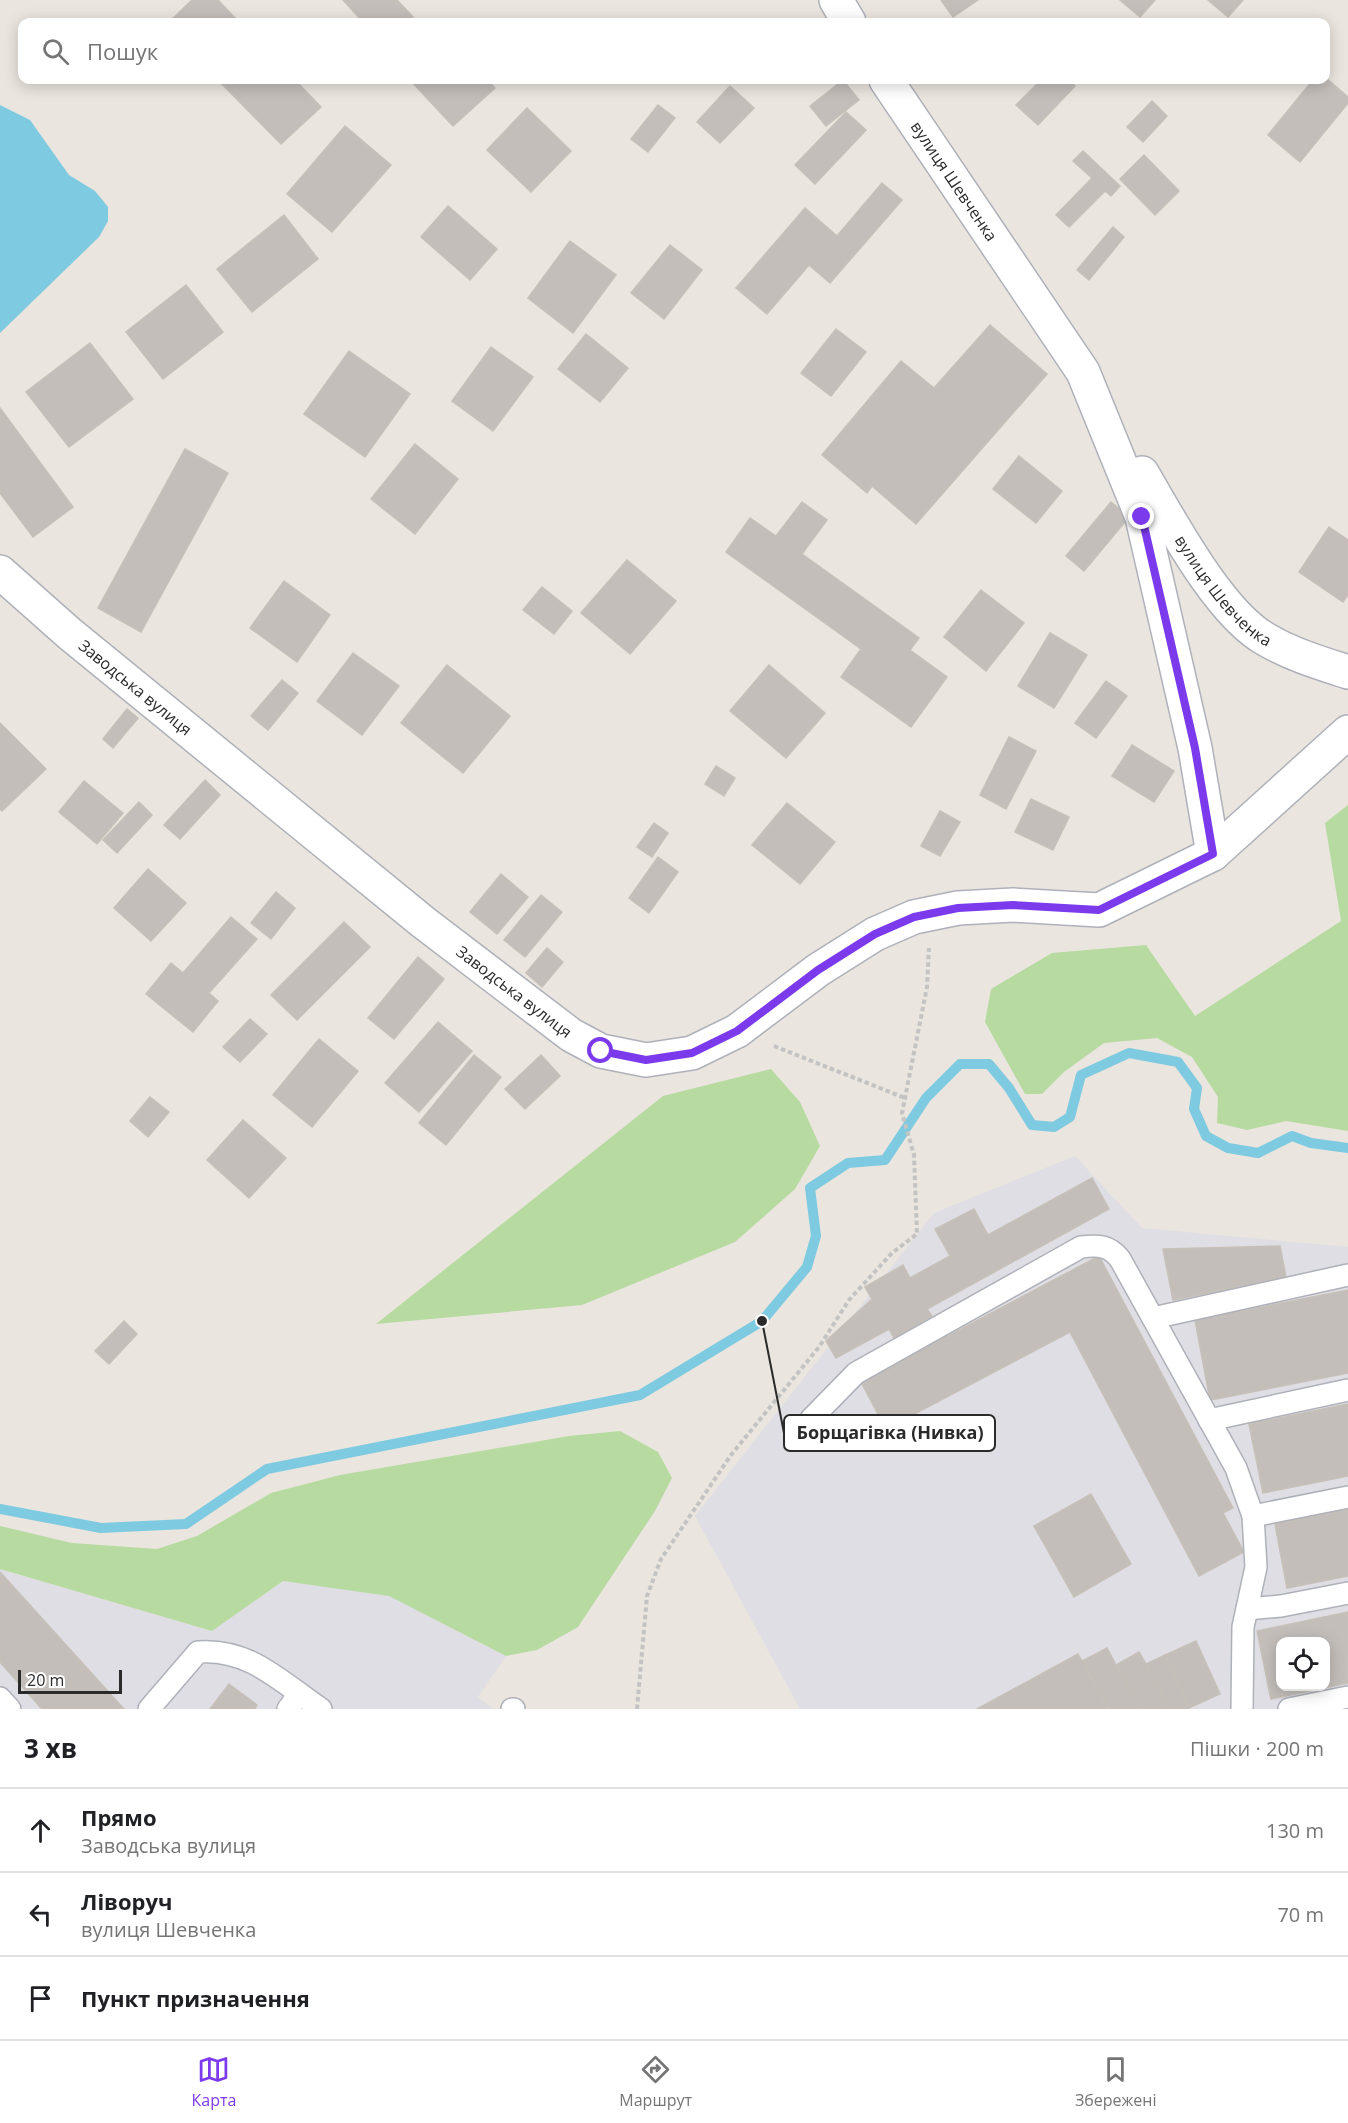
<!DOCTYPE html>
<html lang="uk">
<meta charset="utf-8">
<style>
body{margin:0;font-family:"Open Sans",sans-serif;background:#f2f2f2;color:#202124}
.controls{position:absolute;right:18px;bottom:18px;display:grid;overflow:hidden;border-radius:12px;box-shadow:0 3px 15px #0003}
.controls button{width:54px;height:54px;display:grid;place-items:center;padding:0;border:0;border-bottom:2px solid #e0e0e0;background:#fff;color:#202124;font:30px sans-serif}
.scale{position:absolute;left:18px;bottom:15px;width:104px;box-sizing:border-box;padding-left:6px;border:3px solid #2a2a2a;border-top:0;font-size:16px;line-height:21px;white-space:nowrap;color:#2a2a2a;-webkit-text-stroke:4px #fff;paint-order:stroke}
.stop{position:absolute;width:18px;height:18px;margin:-14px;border:4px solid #7c3aed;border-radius:50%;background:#fff}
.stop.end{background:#7c3aed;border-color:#fff;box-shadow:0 2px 6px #0008}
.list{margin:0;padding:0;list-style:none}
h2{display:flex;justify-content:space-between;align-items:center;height:78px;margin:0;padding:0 24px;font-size:26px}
h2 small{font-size:20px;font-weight:400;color:#757577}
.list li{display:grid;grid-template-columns:39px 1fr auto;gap:18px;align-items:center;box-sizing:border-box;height:84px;padding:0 24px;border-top:2px solid #e0e0e0}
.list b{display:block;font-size:22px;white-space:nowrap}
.list p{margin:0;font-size:20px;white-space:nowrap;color:#757577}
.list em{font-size:20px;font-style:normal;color:#757577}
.icon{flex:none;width:33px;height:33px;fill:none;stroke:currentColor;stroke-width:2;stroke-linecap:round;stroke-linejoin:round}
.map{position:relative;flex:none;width:1348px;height:1709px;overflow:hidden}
.search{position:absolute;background:#fff;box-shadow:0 3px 15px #0003;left:18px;right:18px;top:18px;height:66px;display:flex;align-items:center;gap:15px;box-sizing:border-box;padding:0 21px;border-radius:12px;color:#757577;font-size:22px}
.sheet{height:330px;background:#fff}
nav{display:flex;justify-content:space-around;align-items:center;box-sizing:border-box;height:84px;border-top:2px solid #e0e0e0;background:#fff;font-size:16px;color:#757577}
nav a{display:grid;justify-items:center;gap:3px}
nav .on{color:#7c3aed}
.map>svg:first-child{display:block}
</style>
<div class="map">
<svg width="1348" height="1709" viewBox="0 0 1348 1709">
<rect width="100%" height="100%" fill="#eae5de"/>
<g fill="#dfdee4" fill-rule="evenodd">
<path d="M1075 1156 1142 1228 1348 1247V1709H800L695 1516 934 1213ZM1280 1642H1326V1686H1280Z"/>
<path d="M0 1569 212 1631 283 1581 389 1595 506 1656 478 1697 493 1709H0Z"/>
</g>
<g fill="#b7daa1">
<path d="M1348 805V1131L1286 1121 1247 1130 1217 1123 1218 1097 1192 1057 1157 1038 1104 1043 1064 1072 1042 1094H1025L985 1022 991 989 1052 953 1146 945 1195 1016 1341 921 1325 823Z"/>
<path d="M771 1069 800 1102 820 1146 795 1189 735 1242 582 1305 376 1324 663 1096Z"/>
<path d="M620 1431 658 1452 672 1478 655 1511 578 1627 537 1650 506 1656 389 1596 283 1581 212 1631 0 1569V1526L72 1543 157 1549 197 1536 271 1493 340 1475 569 1436Z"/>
</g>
<path fill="#7ecae0" d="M0 105 30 120 69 175 95 191 108 207V221L99 237 0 333Z"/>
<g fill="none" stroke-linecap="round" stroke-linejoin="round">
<path stroke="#7ecae0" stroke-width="10" d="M0 1509 101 1528 186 1524 267 1469 640 1395 762 1321 807 1267 816 1236 810 1188 848 1163 885 1160 926 1098 960 1064H989L1009 1088 1032 1125 1054 1127 1070 1117 1081 1075 1129 1053 1178 1062 1197 1088 1194 1109 1206 1136 1228 1148 1258 1153 1292 1136 1311 1143 1348 1148"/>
</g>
<g fill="#c3beba" stroke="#c6c0b8" stroke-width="1.5" fill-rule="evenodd">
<path d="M192 0H218L239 22H169Z"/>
<path d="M343 0H397L413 17 407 22H363Z"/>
<path d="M941 0H978L953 17Z"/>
<path d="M1120 0H1155L1140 17Z"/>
<path d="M1208 0H1243L1228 17Z"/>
<path d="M1326 78 1348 97V103L1300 162 1268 135 1313 80Z"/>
<path d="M218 80H295L321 107 281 144Z"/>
<path d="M410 80H487L495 88 453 126Z"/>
<path d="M843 80 859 100 826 126 810 106Z"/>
<path d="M1041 80H1068L1075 86 1038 125 1016 105Z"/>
<path d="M730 86 754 108 720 143 697 122Z"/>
<path d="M1152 101 1167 116 1143 142 1127 127Z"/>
<path d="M658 105 675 118 648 152 631 139Z"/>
<path d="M527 108 571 151 531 192 487 150Z"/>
<path d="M846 112 866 130 815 184 795 165Z"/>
<path d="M345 126 391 165 332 232 287 194Z"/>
<path d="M1083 151 1120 186 1111 196 1105 191 1069 227 1056 215 1092 178 1073 161Z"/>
<path d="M1144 155 1179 191 1155 215 1120 179Z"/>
<path d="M882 183 902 200 830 283 809 265 767 314 736 288 805 208 837 236Z"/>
<path d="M448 206 497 249 470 280 421 237Z"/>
<path d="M284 215 318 259 252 312 217 269Z"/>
<path d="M1113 227 1124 237 1089 280 1077 270Z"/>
<path d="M570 241 616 275 573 333 528 298Z"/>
<path d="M670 245 702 270 664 319 631 293Z"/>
<path d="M186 285 223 332 163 379 126 332Z"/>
<path d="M990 325 1047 374 916 524 872 486 867 493 822 455 901 361 934 388Z"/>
<path d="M836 329 866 352 831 396 801 373Z"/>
<path d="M586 334 628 368 600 402 558 369Z"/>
<path d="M90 343 133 399 69 447 26 392Z"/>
<path d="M491 347 533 377 493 431 452 401Z"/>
<path d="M349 351 410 394 365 457 304 414Z"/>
<path d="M0 408 73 507 33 537 0 493Z"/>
<path d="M415 444 458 479 415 534 371 499Z"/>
<path d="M185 449 228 473 141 632 98 608Z"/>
<path d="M1019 456 1062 491 1036 523 993 489Z"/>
<path d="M802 502 827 520 802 554 919 638 910 650 947 677 911 727 841 677 861 649 726 552 750 518 776 536Z"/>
<path d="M1111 502 1129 517 1084 571 1066 556Z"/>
<path d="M1329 527 1348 540V595L1343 602 1299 572Z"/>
<path d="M627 560 676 601 630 654 581 613Z"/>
<path d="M284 581 330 615 297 662 250 628Z"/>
<path d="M542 587 572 611 554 634 523 610Z"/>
<path d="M981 590 1024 623 986 671 944 637Z"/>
<path d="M1050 633 1087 655 1054 708 1018 686Z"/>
<path d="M353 653 399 686 362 735 317 701Z"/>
<path d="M447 665 510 716 463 773 401 723Z"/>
<path d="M769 665 825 713 786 758 730 711Z"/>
<path d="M282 680 298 693 268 730 251 716Z"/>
<path d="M1106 681 1127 696 1096 738 1075 723Z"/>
<path d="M127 709 138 718 113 748 103 739Z"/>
<path d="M0 723 46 769 2 811 0 809Z"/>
<path d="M1009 737 1036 751 1006 809 980 795Z"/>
<path d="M1132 745 1174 771 1154 802 1112 776Z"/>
<path d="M716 766 735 778 724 796 705 784Z"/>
<path d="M205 780 220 795 180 839 164 825Z"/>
<path d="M84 781 123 813 97 844 59 812Z"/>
<path d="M1031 799 1069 817 1053 850 1015 832Z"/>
<path d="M139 802 152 815 117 853 103 840Z"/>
<path d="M787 803 835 842 800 884 752 845Z"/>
<path d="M940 811 960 822 940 856 921 846Z"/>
<path d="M654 823 668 833 652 857 637 847Z"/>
<path d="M658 857 678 872 649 913 629 898Z"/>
<path d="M148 869 186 903 151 941 114 908Z"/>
<path d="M501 874 528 897 497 934 470 912Z"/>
<path d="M276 892 295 908 271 939 251 923Z"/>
<path d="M541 895 562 912 525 957 504 940Z"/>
<path d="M231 917 257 939 209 993 218 1001 193 1032 146 994 171 963 183 973Z"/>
<path d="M344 922 370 947 297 1020 271 995Z"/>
<path d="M547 948 563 962 542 987 526 973Z"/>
<path d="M418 957 444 979 394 1039 368 1018Z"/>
<path d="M250 1019 267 1034 240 1062 223 1047Z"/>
<path d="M438 1022 472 1051 419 1112 385 1083Z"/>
<path d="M319 1039 358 1071 312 1127 273 1095Z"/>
<path d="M474 1055 501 1077 446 1145 419 1123Z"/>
<path d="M541 1055 560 1076 525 1109 505 1089Z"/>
<path d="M150 1097 169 1112 148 1137 130 1121Z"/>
<path d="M243 1120 286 1158 249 1198 207 1160Z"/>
<path d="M1092 1178 1109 1209 927 1309 932 1316 894 1338 889 1329 836 1358 826 1341 872 1299 865 1287 903 1265 910 1278 950 1256 935 1229 974 1209 988 1235Z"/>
<path d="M1280 1246 1286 1277 1173 1300 1163 1249Z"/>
<path d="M1099 1256 1233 1508 1223 1513 1244 1552 1199 1576 1070 1332 886 1429 861 1382Z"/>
<path d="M1348 1290V1373L1210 1400 1195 1320Z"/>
<path d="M124 1321 137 1334 109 1364 95 1351Z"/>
<path d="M1348 1404V1476L1263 1493 1249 1424Z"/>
<path d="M1091 1494 1131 1564 1074 1597 1034 1526Z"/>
<path d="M1348 1509V1576L1287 1588 1275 1524Z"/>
<path d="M0 1572 124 1709H42L0 1662Z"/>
<path d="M1348 1612V1683L1271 1699 1257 1631ZM1280 1642H1326V1686H1280Z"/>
<path d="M1196 1641 1220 1694 1189 1708 1165 1655Z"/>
<path d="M1107 1648 1116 1665 1141 1709H1109L1082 1661Z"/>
<path d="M1139 1652 1146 1664 1170 1709H1141L1116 1665Z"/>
<path d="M1078 1654 1109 1709H977Z"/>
<path d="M1165 1655 1189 1708 1187 1709H1170L1146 1664Z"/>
<path d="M229 1684 257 1705 255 1709H210Z"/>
</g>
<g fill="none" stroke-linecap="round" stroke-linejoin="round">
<g stroke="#aeb1b9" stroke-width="24">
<g id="service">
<path d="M1153 1318 1348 1275"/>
<path d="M811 1419 856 1373 1081 1247C1098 1245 1109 1245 1120 1259L1236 1468 1253 1516 1256 1567 1243 1627 1242 1709"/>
<path d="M1209 1420 1348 1390"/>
<path d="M1253 1516 1348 1497"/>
<path d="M1247 1609 1281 1606 1348 1593"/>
<path d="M0 1698 10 1709"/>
<path d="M149 1709 198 1652C249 1648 280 1681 321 1709"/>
<path d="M288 1709 299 1694"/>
<path d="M512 1709H514"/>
<path d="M1289 1709 1348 1697"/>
</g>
</g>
<g stroke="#aeb1b9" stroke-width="36">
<g id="minor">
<path d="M836 0 849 22"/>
<path id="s1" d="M886 80 1083 372 1142 517 1195 748 1213 854"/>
<path id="s2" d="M1142 473C1170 520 1219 614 1267 640 1293 655 1320 663 1348 672"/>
<path id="s3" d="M0 572 70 634 423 922 571 1035 601 1051 646 1060 692 1053 737 1031 818 970 875 934 914 917 958 908 1013 905 1099 910 1213 854 1348 732"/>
</g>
</g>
<g stroke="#c3c3c3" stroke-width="4" stroke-dasharray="4.5 3" stroke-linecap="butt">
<path d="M774 1046 905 1098"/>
<path d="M637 1709 647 1596 661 1559 731 1455 819 1347 849 1300 892 1253 917 1234 914 1155 902 1113 927 987 929 948"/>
</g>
<use href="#service" stroke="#fff" stroke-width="21"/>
<use href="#minor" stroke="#fff" stroke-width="33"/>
</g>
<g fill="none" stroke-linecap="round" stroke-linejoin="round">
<path stroke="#7c3aed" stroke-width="8" d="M601 1051 646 1060 692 1053 737 1031 818 970 875 934 914 917 958 908 1013 905 1099 910 1213 854 1195 748 1142 517"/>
</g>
<g text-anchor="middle" stroke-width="6" stroke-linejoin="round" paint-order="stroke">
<g font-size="16" fill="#2a2a2a" stroke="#fff">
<text dy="6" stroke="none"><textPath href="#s1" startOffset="122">вулиця Шевченка</textPath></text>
<text dy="6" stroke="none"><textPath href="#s2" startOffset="144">вулиця Шевченка</textPath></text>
<text dy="6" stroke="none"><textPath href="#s3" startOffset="178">Заводська вулиця</textPath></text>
<text dy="6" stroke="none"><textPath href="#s3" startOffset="664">Заводська вулиця</textPath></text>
</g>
</g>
<path fill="none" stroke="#2a2a2a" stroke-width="2" d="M762 1321L784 1433"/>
<circle fill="#2a2a2a" stroke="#fff" stroke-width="2" cx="762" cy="1321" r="6"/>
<rect fill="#fff" stroke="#2a2a2a" stroke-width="2" x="784" y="1415" width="211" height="36" rx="6"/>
<g font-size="18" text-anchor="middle" font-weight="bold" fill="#2a2a2a">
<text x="890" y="1439">Борщагівка (Нивка)</text>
</g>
</svg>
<div class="controls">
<button><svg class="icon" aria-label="locate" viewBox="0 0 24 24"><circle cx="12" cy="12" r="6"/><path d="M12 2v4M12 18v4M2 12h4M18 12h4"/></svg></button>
</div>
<div class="scale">20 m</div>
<div class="stop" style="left:601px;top:1051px"></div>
<div class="stop end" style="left:1142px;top:517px"></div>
<div class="search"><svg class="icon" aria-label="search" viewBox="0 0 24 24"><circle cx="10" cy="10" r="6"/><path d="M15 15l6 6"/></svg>Пошук</div>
</div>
<section class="sheet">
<h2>3 хв<small>Пішки · 200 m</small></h2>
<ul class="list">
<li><svg class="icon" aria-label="ahead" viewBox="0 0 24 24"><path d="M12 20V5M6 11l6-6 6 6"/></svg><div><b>Прямо</b><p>Заводська вулиця</p></div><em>130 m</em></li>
<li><svg class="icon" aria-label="left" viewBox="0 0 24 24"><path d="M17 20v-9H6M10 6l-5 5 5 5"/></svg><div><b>Ліворуч</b><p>вулиця Шевченка</p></div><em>70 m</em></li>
<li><svg class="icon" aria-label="arrive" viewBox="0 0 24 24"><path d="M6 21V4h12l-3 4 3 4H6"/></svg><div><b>Пункт призначення</b></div></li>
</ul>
</section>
<nav>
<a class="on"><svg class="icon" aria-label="map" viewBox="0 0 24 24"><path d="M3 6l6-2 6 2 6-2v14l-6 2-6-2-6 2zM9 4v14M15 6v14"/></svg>Карта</a>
<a><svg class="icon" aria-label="directions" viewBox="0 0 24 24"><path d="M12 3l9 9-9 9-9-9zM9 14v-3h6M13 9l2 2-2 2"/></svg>Маршрут</a>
<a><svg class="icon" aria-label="saved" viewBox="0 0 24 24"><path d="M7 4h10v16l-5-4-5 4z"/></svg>Збережені</a>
</nav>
